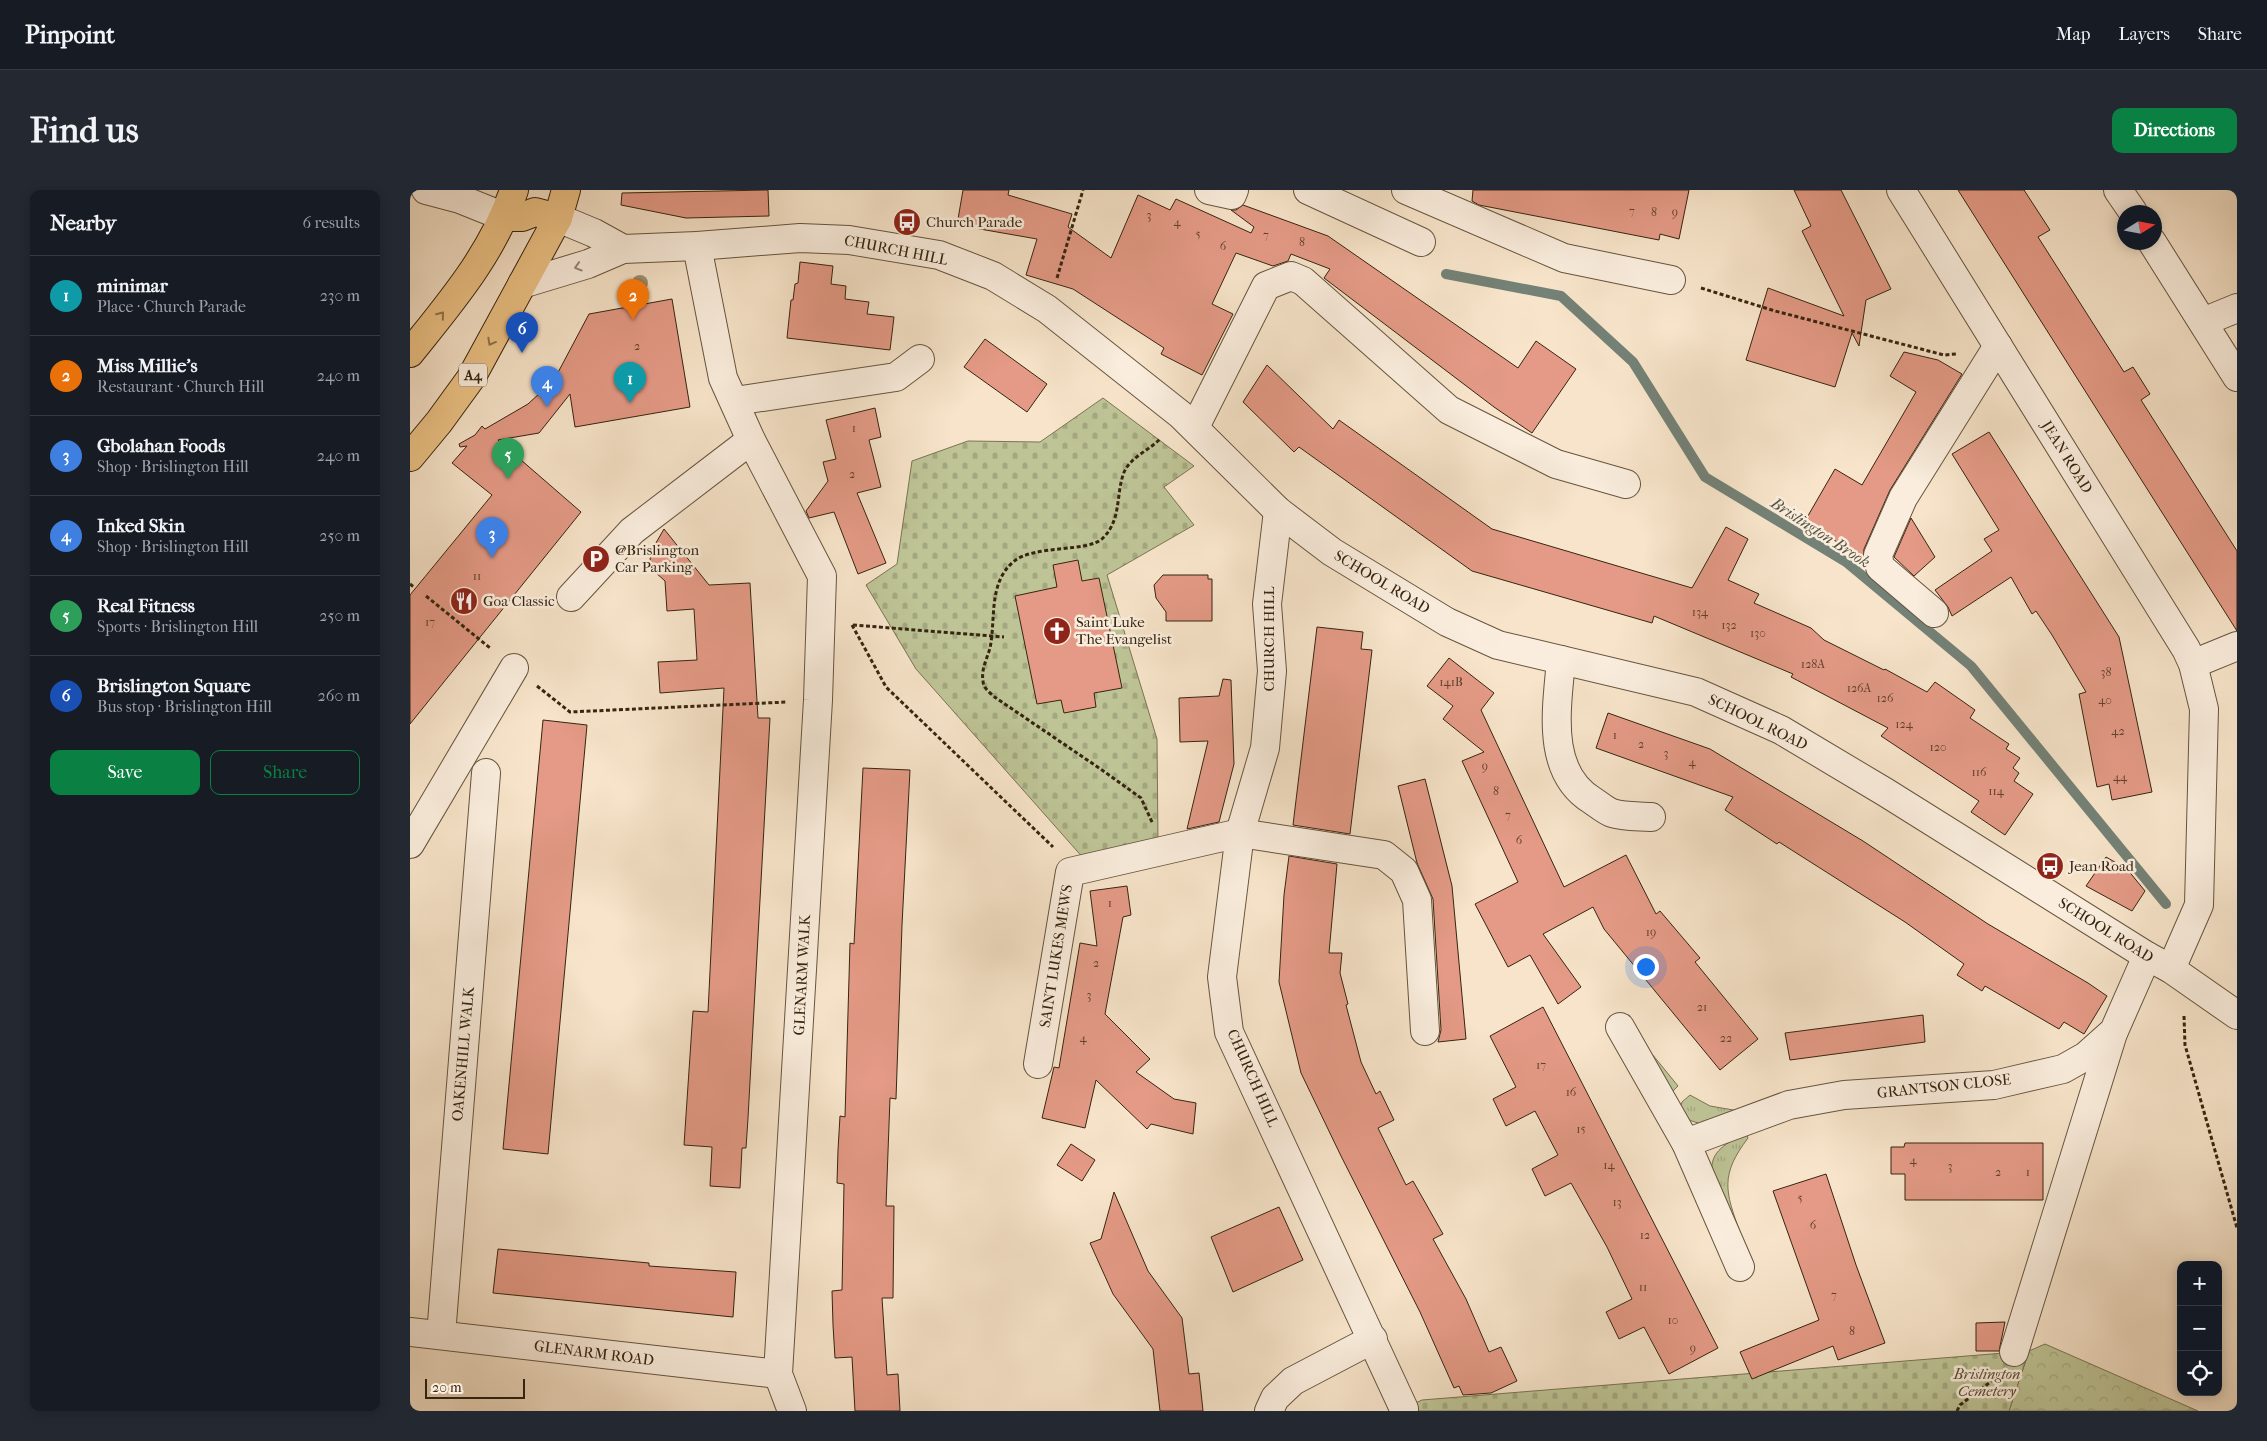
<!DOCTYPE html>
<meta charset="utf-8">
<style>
body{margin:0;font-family:"IM FELL French Canon",serif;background:#242831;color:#f1f3f6}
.controls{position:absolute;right:15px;bottom:15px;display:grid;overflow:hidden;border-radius:10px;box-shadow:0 2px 12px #0003}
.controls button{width:45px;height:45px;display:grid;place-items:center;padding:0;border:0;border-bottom:1px solid #363941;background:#171b24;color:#f1f3f6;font:25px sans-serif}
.compass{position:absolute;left:1707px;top:15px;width:45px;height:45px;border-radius:50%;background:#171b24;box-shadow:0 2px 12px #0003;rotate:79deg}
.scale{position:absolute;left:15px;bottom:12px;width:100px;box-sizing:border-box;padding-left:5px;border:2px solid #36250f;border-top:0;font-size:14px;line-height:18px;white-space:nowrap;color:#36250f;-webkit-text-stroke:4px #faeddd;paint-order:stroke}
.you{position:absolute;left:1235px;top:776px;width:18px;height:18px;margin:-12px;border:4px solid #fff;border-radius:50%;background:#1a73e8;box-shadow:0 0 0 8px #1a73e833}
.badge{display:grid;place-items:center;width:32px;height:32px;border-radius:50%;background:#0b8043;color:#fff;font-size:16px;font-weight:700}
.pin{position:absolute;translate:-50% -41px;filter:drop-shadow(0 1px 2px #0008)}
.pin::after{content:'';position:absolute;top:26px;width:18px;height:15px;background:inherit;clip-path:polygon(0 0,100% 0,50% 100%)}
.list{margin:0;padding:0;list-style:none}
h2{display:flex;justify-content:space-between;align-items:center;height:65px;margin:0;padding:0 20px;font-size:21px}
h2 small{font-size:16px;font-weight:400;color:#9ea1a6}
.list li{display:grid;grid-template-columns:32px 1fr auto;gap:15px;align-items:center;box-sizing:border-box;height:80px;padding:0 20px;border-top:1px solid #363941}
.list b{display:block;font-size:19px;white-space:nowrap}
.list p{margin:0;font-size:16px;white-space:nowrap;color:#9ea1a6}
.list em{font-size:16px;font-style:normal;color:#9ea1a6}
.actions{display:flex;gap:10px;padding:15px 20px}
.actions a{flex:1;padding:11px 0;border:1px solid #0b8043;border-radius:10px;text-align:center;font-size:18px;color:#0b8043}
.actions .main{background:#0b8043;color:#fff}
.icon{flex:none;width:28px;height:28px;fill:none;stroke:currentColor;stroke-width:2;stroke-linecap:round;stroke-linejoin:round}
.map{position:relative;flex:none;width:1827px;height:1221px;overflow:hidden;border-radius:10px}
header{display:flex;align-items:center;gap:30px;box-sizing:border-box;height:70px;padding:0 25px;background:#171b24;border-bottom:1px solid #363941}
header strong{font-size:24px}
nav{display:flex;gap:28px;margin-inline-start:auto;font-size:18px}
.intro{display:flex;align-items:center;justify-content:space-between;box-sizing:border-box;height:120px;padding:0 30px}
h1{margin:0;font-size:35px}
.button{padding:12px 22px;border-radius:10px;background:#0b8043;color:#fff;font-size:18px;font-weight:700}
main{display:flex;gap:30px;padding:0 30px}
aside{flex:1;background:#171b24;border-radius:10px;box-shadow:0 2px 12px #0003}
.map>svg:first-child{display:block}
</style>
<header>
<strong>Pinpoint</strong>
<nav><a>Map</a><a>Layers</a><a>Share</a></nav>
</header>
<div class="intro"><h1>Find us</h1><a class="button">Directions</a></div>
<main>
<aside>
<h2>Nearby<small>6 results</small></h2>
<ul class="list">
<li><span class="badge" style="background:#0f9aa8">1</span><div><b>minimar</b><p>Place · Church Parade</p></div><em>230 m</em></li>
<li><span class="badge" style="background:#e8710a">2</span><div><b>Miss Millie's</b><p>Restaurant · Church Hill</p></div><em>240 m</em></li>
<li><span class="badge" style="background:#3f7fe0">3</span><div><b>Gbolahan Foods</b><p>Shop · Brislington Hill</p></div><em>240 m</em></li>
<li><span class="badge" style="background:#3f7fe0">4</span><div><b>Inked Skin</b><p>Shop · Brislington Hill</p></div><em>250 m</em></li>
<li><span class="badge" style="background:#2e9e5b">5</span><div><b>Real Fitness</b><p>Sports · Brislington Hill</p></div><em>250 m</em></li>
<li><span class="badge" style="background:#1a4fb4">6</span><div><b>Brislington Square</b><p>Bus stop · Brislington Hill</p></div><em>260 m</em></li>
</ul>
<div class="actions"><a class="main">Save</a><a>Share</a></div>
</aside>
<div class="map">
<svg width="1827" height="1221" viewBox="0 0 1827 1221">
<defs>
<pattern id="grass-tufts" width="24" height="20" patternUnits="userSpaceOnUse" patternTransform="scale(1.25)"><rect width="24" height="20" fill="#bec496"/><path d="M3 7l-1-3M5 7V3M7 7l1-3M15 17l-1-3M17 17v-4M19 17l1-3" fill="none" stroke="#a4a880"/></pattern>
<pattern id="forest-crowns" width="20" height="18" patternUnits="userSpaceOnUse" patternTransform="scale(1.25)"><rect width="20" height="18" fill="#bec496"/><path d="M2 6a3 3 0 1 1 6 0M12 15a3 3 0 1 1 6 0" fill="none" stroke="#a4a880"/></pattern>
<pattern id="cemetery-stones" width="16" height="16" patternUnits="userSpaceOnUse" patternTransform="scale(1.25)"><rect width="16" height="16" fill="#bec496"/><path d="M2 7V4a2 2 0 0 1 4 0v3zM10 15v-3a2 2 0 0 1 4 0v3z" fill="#a4a880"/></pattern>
</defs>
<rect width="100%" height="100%" fill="#f7e4ca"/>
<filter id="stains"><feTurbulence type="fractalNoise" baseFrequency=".004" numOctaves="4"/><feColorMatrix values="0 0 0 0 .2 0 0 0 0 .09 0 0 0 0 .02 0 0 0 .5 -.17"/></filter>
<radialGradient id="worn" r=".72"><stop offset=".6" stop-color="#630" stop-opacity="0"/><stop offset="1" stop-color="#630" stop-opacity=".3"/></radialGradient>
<g fill="url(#grass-tufts)" stroke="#7a7452">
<path d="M1229 848 1268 896 1256 908Z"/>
<path d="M1280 905 1300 916 1329 921C1304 933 1293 941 1268 923L1272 912Z"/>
<path d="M1336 943 1338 948C1310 985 1315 1001 1330 1042L1326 1044 1302 984C1299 960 1318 953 1336 943Z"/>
</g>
<path fill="url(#forest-crowns)" stroke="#7a7452" d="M1635 1154 1788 1221H1599L1619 1161Z"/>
<g fill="url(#cemetery-stones)" stroke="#7a7452">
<path d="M693 208 784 276 754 297 784 335 697 385 747 549 748 653 675 670 506 479 456 395 487 374 502 271 558 251 630 252Z"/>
<path d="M1619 1161 1599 1221H989L1012 1210Z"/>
</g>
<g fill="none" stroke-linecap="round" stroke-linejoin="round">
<path stroke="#748176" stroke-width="10" d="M1036 84 1151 106 1223 172 1295 287 1436 372 1561 476 1756 714"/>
</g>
<g fill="#e49a86" stroke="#36250f">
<path d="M358 0 359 26 276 28 211 15 212 3Z"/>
<path d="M553 0H599L598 5 662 24 658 37 701 68 728 5 760 20 766 9 841 43 844 37 821 20H826L833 15 918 46 1108 178 1126 151 1166 179 1122 243 1084 217 914 88 920 79 881 64 878 71 863 76 826 63 802 114 823 124 792 185 751 164 754 158 663 99 616 85 627 49 547 35Z"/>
<path d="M1063 0H1279L1269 49 1250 44 1249 50 1069 15 1062 11Z"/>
<path d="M1384 0H1431L1481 99 1456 110 1449 156 1442 143 1425 197 1336 170 1358 98 1434 126 1392 41 1401 36Z"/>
<path d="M1548 0H1614L1640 40 1628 47 1714 182 1723 177 1740 204 1731 210 1827 361V441Z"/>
<path d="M390 72 423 76 421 94 436 96 435 109 459 112 457 124 484 127 480 160 377 148 381 110H383L385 94 388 93Z"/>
<path d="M262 109 280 217 165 237 160 204 129 243 88 250 171 322 0 534V405L82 305 42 273 57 256 50 257 49 254 65 245 72 236 75 239 118 214 144 190 179 124Z"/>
<path d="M575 149 637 194 617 222 554 177Z"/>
<path d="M1494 162 1528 170 1552 184 1480 300 1454 359 1453 369 1395 331 1425 279 1452 295 1506 202 1480 186Z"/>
<path d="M857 175 923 239 929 230 1082 339 1282 398 1316 337 1338 349 1318 390 1349 404 1344 413 1401 438 1414 450 1474 480 1475 479 1517 502 1525 492 1565 520 1560 528 1599 554 1596 559 1610 568 1603 578 1609 583 1604 591 1623 604 1595 645 1561 622 1569 611 1471 546 1478 538 1381 487 1383 484 1244 426 1242 433 1062 381 889 257 884 262 833 212Z"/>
<path d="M465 218 471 247 459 250 471 297 447 303 476 373 448 384 424 322 399 328 396 321 418 291 413 272 426 269 416 230Z"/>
<path d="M1579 242 1709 447 1742 602 1702 610 1699 594 1687 597 1669 504 1676 502 1642 445 1626 421 1622 424 1601 387 1542 426 1538 417 1525 400 1582 361 1574 349 1589 340 1542 264Z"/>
<path d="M1501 328 1525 367 1504 386 1484 367Z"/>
<path d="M254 339 299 395 340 393 348 528H360L338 928 336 958H332L330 998 300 996 302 957 274 955 283 821 298 822 314 498 250 503 248 472 287 470 284 419 257 421 255 391 245 382 240 369 243 358Z"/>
<path d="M668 370 672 391 689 388 712 498 684 503 686 517 654 523 651 510 627 514 605 406 647 397 643 375Z"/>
<path d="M753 385H798V389H802V431H756V422L746 408 744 395Z"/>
<path d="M907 437 953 442 951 459 962 460 940 644 883 635Z"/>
<path d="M1039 468 1084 503 1071 520 1154 697 1216 665 1246 724 1250 721 1290 768 1285 772 1348 849 1310 880 1194 739 1183 717 1133 744 1171 797 1148 814 1120 765 1098 777 1065 714 1108 692 1052 571 1074 562 1033 529 1043 516 1017 496Z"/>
<path d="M813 489 821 490 824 574 809 632 777 639 798 551 770 552 769 508 809 506Z"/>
<path d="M1198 523 1300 559 1453 651 1578 734 1678 793 1697 806 1674 844 1654 832 1649 839 1575 796 1572 801 1547 785 1554 774 1495 732 1369 652 1367 654 1315 620 1323 607 1186 558Z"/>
<path d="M133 530 177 535 138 964 93 959Z"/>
<path d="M453 578 500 580 492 735 486 909 480 908 476 1016H484L483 1108H472L477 1185 488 1184 490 1221H445L442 1167 425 1168 423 1135 422 1101 432 1100 434 994 427 993 428 960 430 926 435 927 440 753 444 754Z"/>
<path d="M1015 589 1042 696 1056 849 1028 852 1031 840 1023 709 1007 673 988 596Z"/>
<path d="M879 666 927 674 919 763H932L930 783 938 814 936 815 951 872 966 904 970 901 984 930 968 938 996 995 1003 991 1033 1044 1023 1049 1056 1109 1079 1162 1091 1157 1107 1191 1081 1203 1053 1205 1049 1196 1044 1198 1010 1122 931 966 891 883 869 792 874 705Z"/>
<path d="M1696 667 1717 679 1735 701 1722 721 1676 696Z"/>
<path d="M717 696 721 725 713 727 695 824 740 869 726 882 764 909 786 913 783 944 741 934 737 939 686 890 675 938 632 928 644 877 649 878 670 753 687 756 680 701Z"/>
<path d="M1133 817 1308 1158 1259 1184 1234 1137 1209 1149 1196 1122 1222 1109 1197 1057 1161 993 1135 1006 1122 979 1148 965 1125 921 1096 936 1083 909 1106 897 1080 846Z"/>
<path d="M1513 825 1515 852 1380 870 1375 843Z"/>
<path d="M1495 953H1633V1010H1495V984H1481V957H1494Z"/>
<path d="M661 954 685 970 672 991 647 975Z"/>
<path d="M1416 984 1446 1075 1475 1153 1428 1170 1423 1156 1342 1189 1330 1162 1409 1130 1363 1001Z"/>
<path d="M704 1002 738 1081 772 1128 779 1184 789 1183 793 1221H750L743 1159 703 1104 680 1053 691 1049Z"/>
<path d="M869 1017 893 1070 823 1102 801 1047Z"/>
<path d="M88 1059 239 1073V1076L326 1082 323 1127 83 1103Z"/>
<path d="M1595 1132 1589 1161H1566V1133Z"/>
</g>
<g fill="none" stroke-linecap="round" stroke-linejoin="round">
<g stroke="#66553e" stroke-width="30">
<g id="minor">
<path d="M16 0 50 9 95 27"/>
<path d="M799 0 822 5 824 0"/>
<path d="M898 0 1011 52"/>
<path d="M996 0 1154 68 1261 90"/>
<path d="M1491 0 1776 459 1783 474 1794 519 1789 715 1761 779"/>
<path d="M1708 0 1723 22"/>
<path d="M148 28 184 43 213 59"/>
<path d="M1742 52 1827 187"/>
<path d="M287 56 313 188 341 250 412 386 408 510 368 1184 382 1221"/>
<path d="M112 94 178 74 213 59 287 56 390 48 439 50 529 65 583 86 637 119 771 225 868 321 922 362 1037 432 1088 455 1286 502 1371 540 1475 602 1737 766 1761 779 1827 825"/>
<path d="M1793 132 1827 118"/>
<path d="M325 211 486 187 510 169"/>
<path d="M785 237 856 96 881 86 893 91 1039 220 1146 274 1216 294"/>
<path d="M868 321 857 414 862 481 855 558 830 643 812 787 819 842 994 1219"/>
<path d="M161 407 222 341 341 250"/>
<path d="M1524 423 1470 377 1468 365 1493 308 1588 156"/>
<path d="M1151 470C1147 518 1135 582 1183 611 1189 615 1196 621 1202 623 1214 627 1229 626 1241 627"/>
<path d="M1783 474 1827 456"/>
<path d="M0 654 104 478"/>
<path d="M1210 837 1276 953 1330 1077"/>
<path d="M628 874 660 682 830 643 974 665 994 681 1007 710 1015 841"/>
<path d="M1276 953 1379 915 1434 905 1584 895 1653 879 1676 866 1704 841 1737 766"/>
<path d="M0 1142 368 1184"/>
<path d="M31 1145 76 583"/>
<path d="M1604 1162 1703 843"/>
<path d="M859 1221 865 1208 883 1191 963 1149"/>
</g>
</g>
<g stroke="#36250f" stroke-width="30">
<g id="highway">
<path d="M95 27H112L125 22 148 28"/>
<path d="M0 163C41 112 83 63 104 0"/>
<path d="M0 267 29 232 61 188 148 28 156 0"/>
</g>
</g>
<g stroke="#36250f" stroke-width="3" stroke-dasharray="4 2.5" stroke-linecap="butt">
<path d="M647 88 673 0"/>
<path d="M1291 98 1365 121 1534 165 1546 164"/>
<path d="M0 394 5 398"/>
<path d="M16 406 80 458"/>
<path d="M442 435 476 497 643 657"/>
<path d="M443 435 594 447"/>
<path d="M127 496 160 522 377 512"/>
<path d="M742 632 731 608 692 580 586 508C581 504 573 498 573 491 571 479 577 469 580 458 586 429 578 394 603 372 624 354 678 363 693 348 711 330 706 307 713 285 718 268 740 260 751 248"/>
<path d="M1774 826 1775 855 1827 1038"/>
<path d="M1547 1221 1550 1215 1587 1187"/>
</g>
<use href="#minor" stroke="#faeddd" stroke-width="28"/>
<use href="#highway" stroke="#ecc285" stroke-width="28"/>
</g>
<circle fill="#a09176" cx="230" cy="93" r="8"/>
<defs><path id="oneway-chevron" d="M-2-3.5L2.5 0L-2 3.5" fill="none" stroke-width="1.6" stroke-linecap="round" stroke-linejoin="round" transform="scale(1.25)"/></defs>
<use stroke="#988976" href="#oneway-chevron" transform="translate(168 77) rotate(163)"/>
<g stroke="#91744a">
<use href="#oneway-chevron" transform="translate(31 125) rotate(-51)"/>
<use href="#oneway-chevron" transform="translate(81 152) rotate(119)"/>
</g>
<defs>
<g id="bus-disc" transform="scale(1.4375)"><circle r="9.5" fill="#8f2418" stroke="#faeddd"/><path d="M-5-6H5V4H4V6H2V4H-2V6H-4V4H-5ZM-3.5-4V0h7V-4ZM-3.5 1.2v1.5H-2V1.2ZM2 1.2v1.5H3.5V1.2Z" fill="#fff"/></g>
<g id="parking-disc" transform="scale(1.4375)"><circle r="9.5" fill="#8f2418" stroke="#faeddd"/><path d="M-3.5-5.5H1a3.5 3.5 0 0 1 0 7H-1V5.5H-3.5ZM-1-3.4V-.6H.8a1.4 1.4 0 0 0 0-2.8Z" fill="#fff"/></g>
<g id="restaurant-disc" transform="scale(1.4375)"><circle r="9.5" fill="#8f2418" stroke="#faeddd"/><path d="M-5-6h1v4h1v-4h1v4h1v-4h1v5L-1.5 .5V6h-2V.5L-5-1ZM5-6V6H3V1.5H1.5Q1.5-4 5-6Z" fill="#fff"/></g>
<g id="church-disc" transform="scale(1.4375)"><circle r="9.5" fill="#8f2418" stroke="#faeddd"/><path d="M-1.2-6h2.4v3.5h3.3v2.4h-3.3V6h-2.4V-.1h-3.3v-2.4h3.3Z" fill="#fff"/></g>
</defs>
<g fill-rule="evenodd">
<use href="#bus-disc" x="497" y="32"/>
<use href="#parking-disc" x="186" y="369"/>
<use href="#restaurant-disc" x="54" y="411"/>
<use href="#church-disc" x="647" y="441"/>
<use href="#bus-disc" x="1640" y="676"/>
</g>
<g text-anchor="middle" stroke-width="5" stroke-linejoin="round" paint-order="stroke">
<g font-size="12" fill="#62422d">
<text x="1222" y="25">7</text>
<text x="1244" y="26">8</text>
<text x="1265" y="26">9</text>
<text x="739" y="29">3</text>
<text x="767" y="36">4</text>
<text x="788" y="48">5</text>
<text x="856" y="49">7</text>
<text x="892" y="56">8</text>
<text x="813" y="60">6</text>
<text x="227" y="160">2</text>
<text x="444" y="242">1</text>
<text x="442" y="288">2</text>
<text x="67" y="390">11</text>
<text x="1290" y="426">134</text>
<text x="20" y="436">17</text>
<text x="1319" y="439">132</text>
<text x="1348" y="447">130</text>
<text x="1403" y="478">128A</text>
<text x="1696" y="486">38</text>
<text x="1041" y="496">141B</text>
<text x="1449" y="502">126A</text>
<text x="1475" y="512">126</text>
<text x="1695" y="514">40</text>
<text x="1494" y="538">124</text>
<text x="1708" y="545">42</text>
<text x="1205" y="549">1</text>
<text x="1231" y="558">2</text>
<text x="1528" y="561">120</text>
<text x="1256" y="567">3</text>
<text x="1282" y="576">4</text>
<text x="1075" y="580">9</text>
<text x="1569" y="586">116</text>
<text x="1710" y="591">44</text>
<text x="1086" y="605">8</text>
<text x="1586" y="605">114</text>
<text x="1098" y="629">7</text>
<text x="1109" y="654">6</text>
<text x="700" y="717">1</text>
<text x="1241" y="746">19</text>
<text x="686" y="777">2</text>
<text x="679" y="809">3</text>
<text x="1292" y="821">21</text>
<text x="673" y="852">4</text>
<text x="1316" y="852">22</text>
<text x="1131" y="879">17</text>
<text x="1161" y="906">16</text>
<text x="1171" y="943">15</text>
<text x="1503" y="974">4</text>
<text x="1199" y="979">14</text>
<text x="1540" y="980">3</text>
<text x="1588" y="986">2</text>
<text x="1618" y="986">1</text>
<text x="1390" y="1012">5</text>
<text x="1207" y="1016">13</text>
<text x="1403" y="1039">6</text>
<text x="1235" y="1049">12</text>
<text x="1233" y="1101">11</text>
<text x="1424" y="1109">7</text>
<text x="1263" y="1134">10</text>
<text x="1442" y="1145">8</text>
<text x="1283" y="1162">9</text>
</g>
<rect fill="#faeddd" stroke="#71614d" stroke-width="1" x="49" y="173.5" width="28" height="23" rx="4"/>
<g font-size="14" font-weight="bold" fill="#36250f">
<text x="63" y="190">A4</text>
</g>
<g font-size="15" fill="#36250f" stroke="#faeddd" text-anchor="start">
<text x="516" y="37">Church Parade</text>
<text x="205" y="365">@Brislington<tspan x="205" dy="17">Car Parking</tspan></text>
<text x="73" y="416">Goa Classic</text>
<text x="666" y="437">Saint Luke<tspan x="666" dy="17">The Evangelist</tspan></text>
<text x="1659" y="681">Jean Road</text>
</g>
<g font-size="15" fill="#36250f" stroke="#faeddd">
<text transform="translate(486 60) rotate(11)" y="5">CHURCH HILL</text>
<text transform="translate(1657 267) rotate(58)" y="5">JEAN ROAD</text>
<text transform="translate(972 392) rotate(31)" y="5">SCHOOL ROAD</text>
<text transform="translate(859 449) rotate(-90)" y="5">CHURCH HILL</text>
<text transform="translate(1348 532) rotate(26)" y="5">SCHOOL ROAD</text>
<text transform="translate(1696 740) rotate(32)" y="5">SCHOOL ROAD</text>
<text transform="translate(646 766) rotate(-81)" y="5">SAINT LUKES MEWS</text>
<text transform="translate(392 785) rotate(-87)" y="5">GLENARM WALK</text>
<text transform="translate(53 864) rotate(-85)" y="5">OAKENHILL WALK</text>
<text transform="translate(843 888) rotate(66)" y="5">CHURCH HILL</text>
<text transform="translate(1534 896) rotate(-6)" y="5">GRANTSON CLOSE</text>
<text transform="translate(184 1163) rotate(7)" y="5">GLENARM ROAD</text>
</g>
<g font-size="15" font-style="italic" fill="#584d31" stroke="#faeddd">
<text x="1577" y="1189">Brislington<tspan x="1577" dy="17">Cemetery</tspan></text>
</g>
<g font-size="16" font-style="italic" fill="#555342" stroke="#faeddd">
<text transform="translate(1411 342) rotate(33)" y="6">Brislington Brook</text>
</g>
</g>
<rect width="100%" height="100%" filter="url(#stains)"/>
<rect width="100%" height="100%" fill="url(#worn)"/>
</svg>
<div class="controls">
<button>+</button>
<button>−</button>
<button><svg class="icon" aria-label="locate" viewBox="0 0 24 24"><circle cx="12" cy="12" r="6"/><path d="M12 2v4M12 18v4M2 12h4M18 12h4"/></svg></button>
</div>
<svg class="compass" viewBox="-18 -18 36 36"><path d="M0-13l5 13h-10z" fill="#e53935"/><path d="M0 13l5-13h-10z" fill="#9ea1a6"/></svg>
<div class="scale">20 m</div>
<div class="you"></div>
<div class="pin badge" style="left:220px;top:213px;background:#0f9aa8">1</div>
<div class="pin badge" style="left:223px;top:130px;background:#e8710a">2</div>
<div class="pin badge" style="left:82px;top:368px;background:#3f7fe0">3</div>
<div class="pin badge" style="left:137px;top:217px;background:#3f7fe0">4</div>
<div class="pin badge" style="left:98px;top:289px;background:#2e9e5b">5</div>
<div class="pin badge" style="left:112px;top:163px;background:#1a4fb4">6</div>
</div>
</main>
